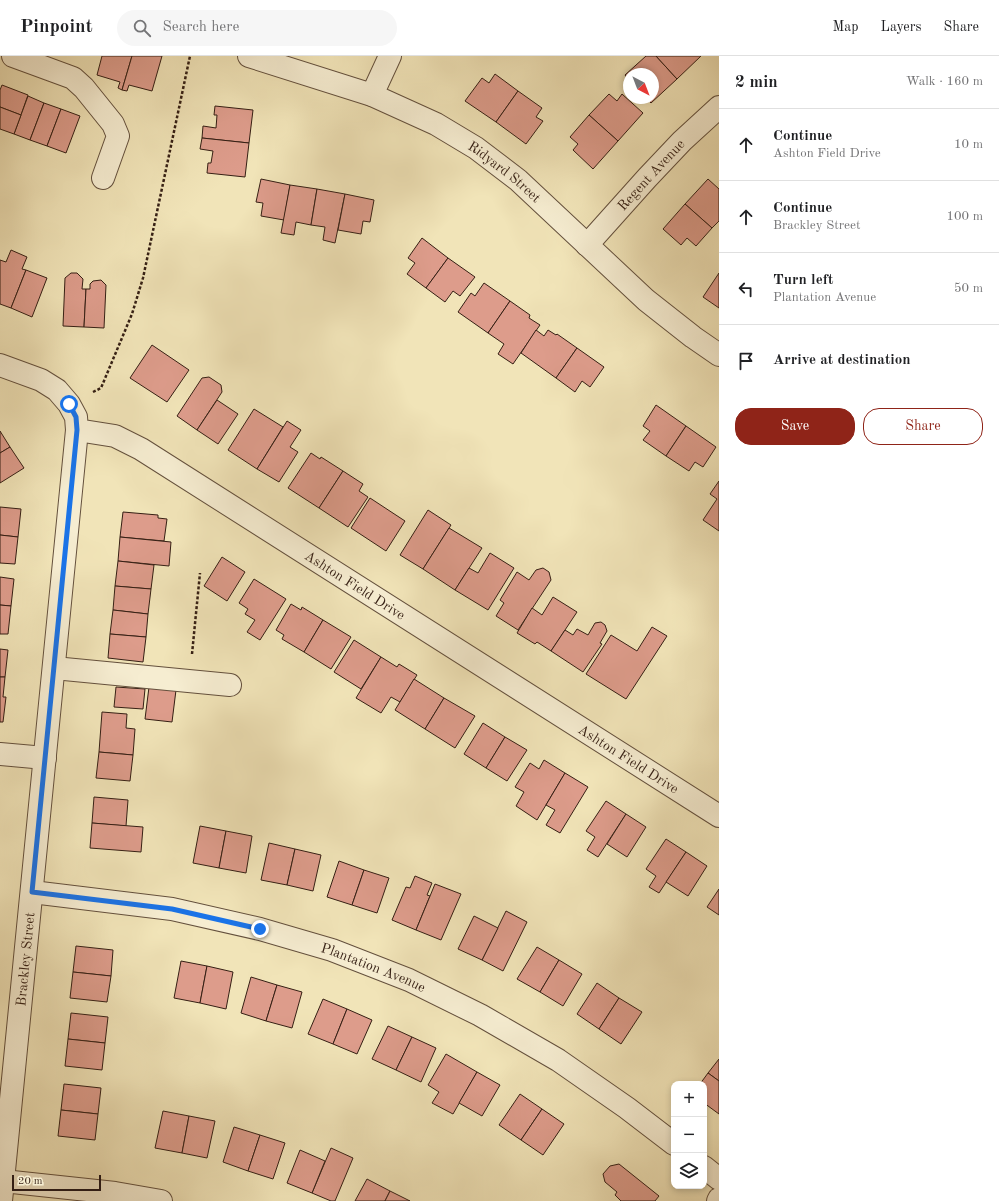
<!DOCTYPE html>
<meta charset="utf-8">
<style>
body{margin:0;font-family:"Old Standard TT",serif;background:#f6f6f6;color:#202124}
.controls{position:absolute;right:12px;bottom:12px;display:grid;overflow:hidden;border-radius:8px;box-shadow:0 2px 6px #0003}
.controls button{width:36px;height:36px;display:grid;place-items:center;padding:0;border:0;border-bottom:1px solid #e0e0e0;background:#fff;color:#202124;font:20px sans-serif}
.compass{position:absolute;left:623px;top:12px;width:36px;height:36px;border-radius:50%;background:#fff;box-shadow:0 2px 6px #0003;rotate:138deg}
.scale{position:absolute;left:12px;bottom:10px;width:89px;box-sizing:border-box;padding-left:4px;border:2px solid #351f14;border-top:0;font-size:11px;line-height:14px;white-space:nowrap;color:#351f14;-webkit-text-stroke:3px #f6edd1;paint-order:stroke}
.stop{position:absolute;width:12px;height:12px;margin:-9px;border:3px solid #1a73e8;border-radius:50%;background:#fff}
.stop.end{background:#1a73e8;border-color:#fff;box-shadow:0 1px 4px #0008}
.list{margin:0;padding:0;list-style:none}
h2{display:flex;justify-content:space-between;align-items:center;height:52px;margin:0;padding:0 16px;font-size:17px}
h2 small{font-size:13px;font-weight:400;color:#757577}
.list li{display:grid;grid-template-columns:26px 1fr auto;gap:12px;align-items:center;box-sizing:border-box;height:72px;padding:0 16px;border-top:1px solid #e0e0e0}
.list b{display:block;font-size:15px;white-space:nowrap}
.list p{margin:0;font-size:13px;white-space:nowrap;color:#757577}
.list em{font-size:13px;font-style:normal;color:#757577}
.actions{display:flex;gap:8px;padding:12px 16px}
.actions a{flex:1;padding:9px 0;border:1px solid #8f2418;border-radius:16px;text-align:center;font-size:14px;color:#8f2418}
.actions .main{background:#8f2418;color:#fff}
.icon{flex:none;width:22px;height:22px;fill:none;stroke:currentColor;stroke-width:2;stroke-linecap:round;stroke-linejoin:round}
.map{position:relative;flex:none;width:719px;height:1145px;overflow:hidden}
header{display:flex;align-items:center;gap:24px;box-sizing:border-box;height:56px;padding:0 20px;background:#fff;border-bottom:1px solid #e0e0e0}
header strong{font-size:19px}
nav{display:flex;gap:22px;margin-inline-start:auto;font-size:14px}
.search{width:280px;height:36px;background:#f6f6f6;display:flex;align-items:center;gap:10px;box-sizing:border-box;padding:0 14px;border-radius:22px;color:#757577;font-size:15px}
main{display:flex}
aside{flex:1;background:#fff}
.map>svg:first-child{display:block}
</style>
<header>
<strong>Pinpoint</strong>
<div class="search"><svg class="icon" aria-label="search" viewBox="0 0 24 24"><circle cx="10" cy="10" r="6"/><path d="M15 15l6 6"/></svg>Search here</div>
<nav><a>Map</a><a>Layers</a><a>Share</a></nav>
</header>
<main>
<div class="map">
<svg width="719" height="1145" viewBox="0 0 719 1145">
<rect width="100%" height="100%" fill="#f1e4b8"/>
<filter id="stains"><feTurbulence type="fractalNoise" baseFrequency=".005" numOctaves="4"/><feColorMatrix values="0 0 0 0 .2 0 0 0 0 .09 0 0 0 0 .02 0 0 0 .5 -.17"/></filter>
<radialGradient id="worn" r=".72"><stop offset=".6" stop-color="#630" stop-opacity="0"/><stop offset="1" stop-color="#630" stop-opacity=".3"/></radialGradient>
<g fill="#dd9c8b" stroke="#351f14">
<path d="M102 0H132L122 34 118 32 120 26 97 19Z"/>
<path d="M132 0H162L152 35 129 29 127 35 122 34Z"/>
<path d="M646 0H656L677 23 651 47 646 42H653V18H629V24L625 19Z"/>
<path d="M656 0H701L677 23Z"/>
<path d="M495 18 518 35 496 66 465 45 482 22 489 27Z"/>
<path d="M2 29 28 39 21 59 0 51V34Z"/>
<path d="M518 35 542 52 536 61 543 65 526 88 496 66Z"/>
<path d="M609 38 617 45 622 38 643 57 618 85 589 59Z"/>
<path d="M28 40 44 47 30 84 14 78Z"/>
<path d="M44 47 61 53 47 90 30 84Z"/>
<path d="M215 50 253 54 249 87 202 82 203 70 216 72 217 59H214Z"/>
<path d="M0 51 21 59 14 78 0 73Z"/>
<path d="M61 53 80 60 66 97 47 90Z"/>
<path d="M589 59 618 85 593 113 573 94 578 88 570 81Z"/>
<path d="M202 82 249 87 245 121 207 117 208 107H211L213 95 200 93Z"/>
<path d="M261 123 290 129 284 164 261 160 263 147 256 146Z"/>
<path d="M708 123 719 133V165L712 172 685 148Z"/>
<path d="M290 129 317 133 311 169 296 166 294 179 281 177Z"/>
<path d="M317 133 345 138 335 187 323 184 325 171 311 169Z"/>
<path d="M345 138 374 144 370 166 363 165 361 178 338 174Z"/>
<path d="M685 148 712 172 696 190 687 182 681 189 663 173Z"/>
<path d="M422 182 448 202 426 232 407 218 415 207 408 202Z"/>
<path d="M11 194 27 201 22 213 26 214 11 252 0 248V204L6 206Z"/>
<path d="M448 202 475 221 460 240 453 235 445 246 426 232Z"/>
<path d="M26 214 47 222 32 261 11 252Z"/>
<path d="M71 217H77L83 223 82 233H86L84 271 63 270 65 222Z"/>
<path d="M719 217V252L703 241Z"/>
<path d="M101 224 106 229 104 272 84 271 86 233H90V228L93 225Z"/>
<path d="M484 227 510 245 488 277 458 256 471 237 475 240Z"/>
<path d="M510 245 530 259 529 262 540 269 513 308 498 298 504 288 488 277Z"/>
<path d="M536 274 544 280 548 274 556 279 557 278 577 292 556 322 521 297Z"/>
<path d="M152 289 189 314 167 346 130 322Z"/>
<path d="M577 292 604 311 590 331 582 325 575 336 556 322Z"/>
<path d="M209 321 221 329 222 336 197 374 177 360 202 322Z"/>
<path d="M217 344 238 358 218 388 197 374Z"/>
<path d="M656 349 686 370 666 400 643 384 650 375 643 370Z"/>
<path d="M254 353 283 371 257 413 228 394Z"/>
<path d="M287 365 301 374 290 391 298 396 279 426 257 413Z"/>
<path d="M686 370 716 391 703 411 695 406 689 415 666 400Z"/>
<path d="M0 375 10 391 0 397Z"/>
<path d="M10 391 24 412 0 427V397Z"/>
<path d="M311 397 320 403 321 401 343 415 319 452 288 432Z"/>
<path d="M343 415 363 428 359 435 368 441 348 471 319 452Z"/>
<path d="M719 425V475L703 464 717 443 710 438Z"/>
<path d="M370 442 405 465 386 495 351 472Z"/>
<path d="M0 451 21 453 18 481 0 479Z"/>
<path d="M428 454 451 469 423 513 400 499Z"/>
<path d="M123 456 158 459V462L167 463 164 485 120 481Z"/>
<path d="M449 472 482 492 455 534 423 513Z"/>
<path d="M0 479 18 481 15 508 0 507Z"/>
<path d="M120 481 171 486 169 510 118 505Z"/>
<path d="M490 497 514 512 488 554 455 534 469 512 478 517Z"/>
<path d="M222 501 245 516 227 545 204 530Z"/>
<path d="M118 505 154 509 151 533 115 530Z"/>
<path d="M543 512 549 516 551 524 518 574 496 560 504 547 500 544 517 516 529 524 536 514Z"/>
<path d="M0 521 14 523 11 550 0 549Z"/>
<path d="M254 523 286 543 260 584 247 576 255 564 245 558 248 553 239 547Z"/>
<path d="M115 530 151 533 148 558 113 554Z"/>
<path d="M553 541 577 556 551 595 537 586 535 588 517 577 532 552 542 559Z"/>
<path d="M291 548 301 554 302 551 323 564 304 596 282 583 284 579 276 574Z"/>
<path d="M0 549 11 550 8 578H0Z"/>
<path d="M113 554 148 558 146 581 110 578Z"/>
<path d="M323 564 351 581 331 613 304 596Z"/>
<path d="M601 566 605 569 607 575 600 587 602 588 583 616 551 595 565 574 573 579 577 573 588 579 595 567Z"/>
<path d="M652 571 667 580 626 643 586 618 611 579 637 595Z"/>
<path d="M110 578 146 581 143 606 108 602Z"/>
<path d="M354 584 381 601 361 633 334 616Z"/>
<path d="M0 593 8 594 5 621H0Z"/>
<path d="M381 601 397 611 399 608 417 619 400 646 391 641 381 657 356 642Z"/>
<path d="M0 621H5L3 641H6L3 666H0Z"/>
<path d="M414 623 444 642 425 673 395 654Z"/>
<path d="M116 631 145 633 143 653 114 651Z"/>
<path d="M149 631 176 634 172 666 145 663Z"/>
<path d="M444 642 475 660 455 692 425 673Z"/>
<path d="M102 656 127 658 126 672 135 673 133 699 99 696Z"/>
<path d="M483 667 505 681 486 712 464 698Z"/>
<path d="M505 681 527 694 507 725 486 712Z"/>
<path d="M99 696 133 699 130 725 96 722Z"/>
<path d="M544 704 565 717 537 764 516 750 524 736 515 731 530 707 539 713Z"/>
<path d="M565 717 588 731 560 777 546 769 555 754 546 749Z"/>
<path d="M94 741 128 744 126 770 92 767Z"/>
<path d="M606 745 626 758 598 801 587 794 595 781 586 775Z"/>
<path d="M626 758 646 771 627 801 607 788Z"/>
<path d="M92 767 143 771 141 796 90 792Z"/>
<path d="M200 770 226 775 219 812 193 807Z"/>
<path d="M226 775 252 780 246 817 219 812Z"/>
<path d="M666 783 686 796 659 837 649 831 656 820 646 813Z"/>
<path d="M269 787 295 793 287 829 261 824Z"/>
<path d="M295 793 321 799 313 835 287 829Z"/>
<path d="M686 796 707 810 688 840 666 826Z"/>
<path d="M339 805 364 814 352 849 327 841Z"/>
<path d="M364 814 389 822 377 857 352 849Z"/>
<path d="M415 820 432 827 427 839 430 840 416 874 392 864 406 831 410 832Z"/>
<path d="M435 828 461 838 441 884 416 874Z"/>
<path d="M719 833V859L707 851Z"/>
<path d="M506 855 527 866 503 915 482 904Z"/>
<path d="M474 860 498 872 482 904 458 893Z"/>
<path d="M76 890 113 894 111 920 73 916Z"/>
<path d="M537 891 559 904 540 936 517 923Z"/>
<path d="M559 904 582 918 563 950 540 936Z"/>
<path d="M181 905 207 910 200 947 174 942Z"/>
<path d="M207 910 233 916 226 953 200 947Z"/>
<path d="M73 916 111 920 107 946 70 942Z"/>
<path d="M251 921 277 929 266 965 241 957Z"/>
<path d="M597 927 619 942 599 973 577 958Z"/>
<path d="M277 929 302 936 292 972 266 965Z"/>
<path d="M619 942 642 956 621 988 599 973Z"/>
<path d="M323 943 347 953 333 988 308 978Z"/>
<path d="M347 953 372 964 357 998 333 988Z"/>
<path d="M71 957 108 961 105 987 68 983Z"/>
<path d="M388 970 412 981 396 1014 372 1003Z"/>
<path d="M412 981 436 992 421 1026 396 1014Z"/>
<path d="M68 983 105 987 102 1014 65 1010Z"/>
<path d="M446 998 477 1016 453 1058 432 1047 439 1036 428 1029Z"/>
<path d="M719 1003V1025L708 1017Z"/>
<path d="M477 1016 500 1029 482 1060 459 1047Z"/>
<path d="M708 1017 719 1025V1058L704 1047V1028H700Z"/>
<path d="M64 1028 101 1032 98 1058 61 1054Z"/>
<path d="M520 1038 542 1053 521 1084 499 1069Z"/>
<path d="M542 1053 564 1068 543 1099 521 1084Z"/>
<path d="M61 1054 98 1058 95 1084 58 1080Z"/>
<path d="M163 1055 189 1060 182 1097 155 1092Z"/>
<path d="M189 1060 215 1065 207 1102 182 1097Z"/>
<path d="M234 1071 260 1079 248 1115 223 1106Z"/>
<path d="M260 1079 285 1087 273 1123 248 1115Z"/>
<path d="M331 1092 353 1102 335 1145H331L312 1137Z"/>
<path d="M300 1094 325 1105 312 1137 287 1127Z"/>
<path d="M619 1108 659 1140 655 1145H621L615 1139 617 1136 605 1126 603 1118 610 1110Z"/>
<path d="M367 1123 390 1135 385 1145H355Z"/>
<path d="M390 1135 410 1145H385Z"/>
</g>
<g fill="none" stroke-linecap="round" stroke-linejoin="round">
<g stroke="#64503d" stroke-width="24">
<g id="minor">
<path d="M13 0 73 22 84 32 113 68 118 80 103 122"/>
<path id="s1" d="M249 0 372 39 436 68 476 92 518 124 646 244 693 281 719 299"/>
<path d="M372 39 390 0"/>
<path id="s2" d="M587 189 647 122 682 85 719 51"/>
<path id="s3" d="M0 309 41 324 57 334 69 348 76 361 77 374 115 380 141 393 719 760"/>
<path d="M54 612 230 629"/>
<path d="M0 698 45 702"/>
<path id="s4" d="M32 836 172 853 260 873 332 894 409 924 480 959 558 1004 627 1052 674 1088"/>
<path d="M704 1111 719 1123"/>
<path d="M3 1125 115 1137 161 1145"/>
<path id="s5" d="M1 1145 77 374"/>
<path d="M718 1145 719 1143"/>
</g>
</g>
<g stroke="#351f14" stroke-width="2.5" stroke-dasharray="3 2" stroke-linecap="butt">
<path d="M93 336 101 332 132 258 143 222 190 0"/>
<path d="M192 598 200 517"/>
</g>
<use href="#minor" stroke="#f6edd1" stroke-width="22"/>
</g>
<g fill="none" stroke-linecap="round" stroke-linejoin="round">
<path stroke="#1a73e8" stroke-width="5" d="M69 348 76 361 77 374 32 836 172 853 260 873"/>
</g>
<g text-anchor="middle" stroke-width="3.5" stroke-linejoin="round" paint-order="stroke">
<g font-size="14" fill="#351f14" stroke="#f6edd1">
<text dy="5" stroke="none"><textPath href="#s1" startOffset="283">Ridyard Street</textPath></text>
<text dy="5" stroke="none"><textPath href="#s2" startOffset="95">Regent Avenue</textPath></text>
<text dy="5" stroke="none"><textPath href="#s3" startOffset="430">Ashton Field Drive</textPath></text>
<text dy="5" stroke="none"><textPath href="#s3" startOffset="754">Ashton Field Drive</textPath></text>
<text dy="5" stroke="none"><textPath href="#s5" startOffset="243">Brackley Street</textPath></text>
<text dy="5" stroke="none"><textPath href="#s4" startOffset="351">Plantation Avenue</textPath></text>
</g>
</g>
<rect width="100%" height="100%" filter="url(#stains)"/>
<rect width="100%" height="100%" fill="url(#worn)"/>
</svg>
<div class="controls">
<button>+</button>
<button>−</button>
<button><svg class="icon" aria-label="layers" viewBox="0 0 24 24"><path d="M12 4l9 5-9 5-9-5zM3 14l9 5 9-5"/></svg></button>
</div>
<svg class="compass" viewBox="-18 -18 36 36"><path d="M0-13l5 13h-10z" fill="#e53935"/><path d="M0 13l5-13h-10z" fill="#757577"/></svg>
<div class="scale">20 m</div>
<div class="stop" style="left:69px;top:348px"></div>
<div class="stop end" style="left:260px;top:873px"></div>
</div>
<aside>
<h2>2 min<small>Walk · 160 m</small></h2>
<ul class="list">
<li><svg class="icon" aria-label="ahead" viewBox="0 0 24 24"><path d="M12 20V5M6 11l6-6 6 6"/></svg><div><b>Continue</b><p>Ashton Field Drive</p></div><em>10 m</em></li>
<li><svg class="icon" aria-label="ahead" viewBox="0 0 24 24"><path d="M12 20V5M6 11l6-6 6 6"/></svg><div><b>Continue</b><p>Brackley Street</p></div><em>100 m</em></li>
<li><svg class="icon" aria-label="left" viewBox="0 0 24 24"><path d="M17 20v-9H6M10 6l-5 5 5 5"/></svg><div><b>Turn left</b><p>Plantation Avenue</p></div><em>50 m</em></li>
<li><svg class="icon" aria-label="arrive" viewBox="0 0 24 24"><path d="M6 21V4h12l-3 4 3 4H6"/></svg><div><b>Arrive at destination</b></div></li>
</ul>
<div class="actions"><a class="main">Save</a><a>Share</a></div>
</aside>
</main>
